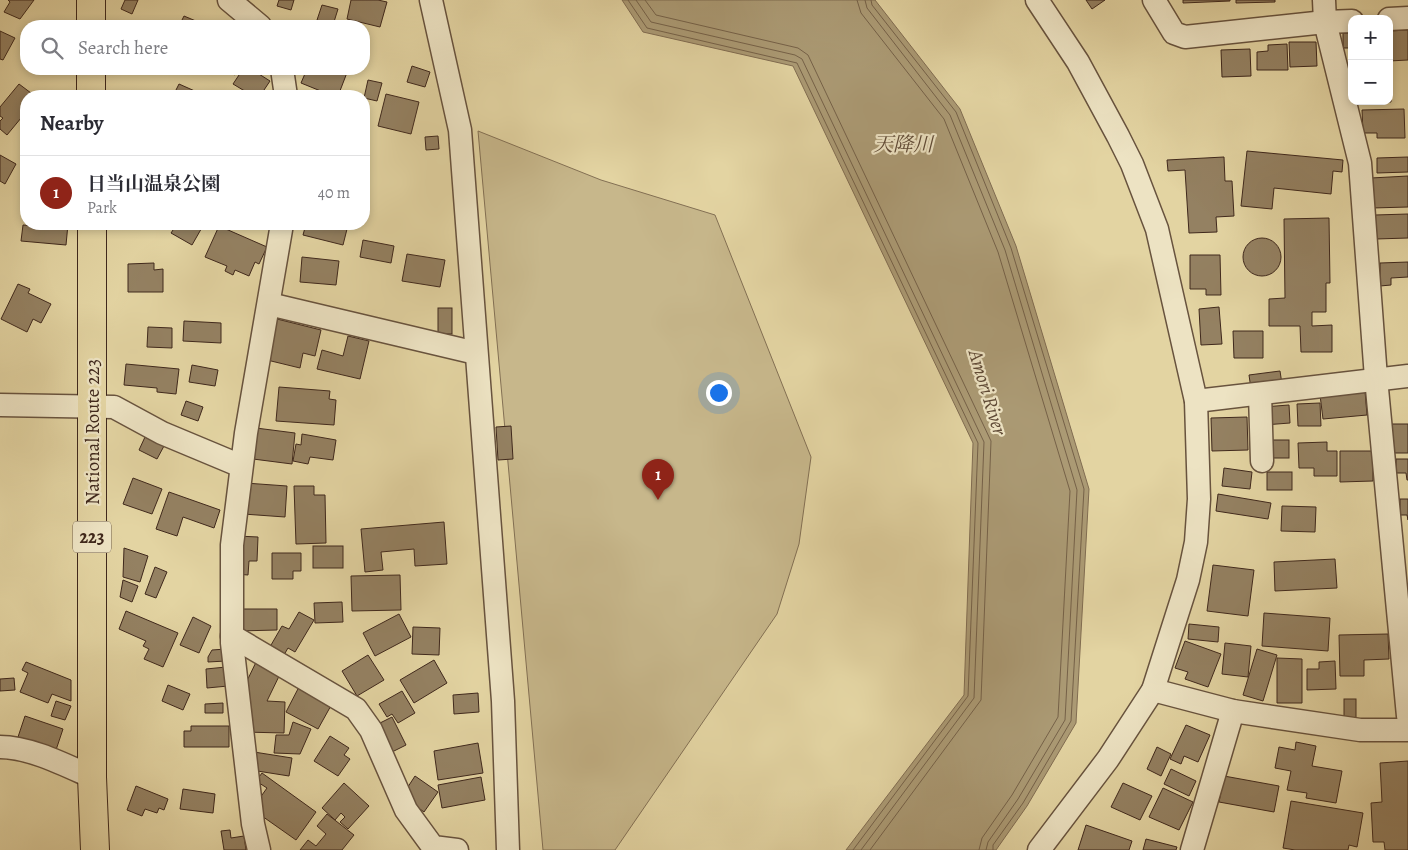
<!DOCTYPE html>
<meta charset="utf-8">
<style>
body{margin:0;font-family:Alegreya,"Noto Serif JP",serif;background:#f2f2f3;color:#2b2b33}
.controls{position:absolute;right:15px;top:15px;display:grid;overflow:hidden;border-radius:10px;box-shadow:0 2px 8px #0003}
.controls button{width:45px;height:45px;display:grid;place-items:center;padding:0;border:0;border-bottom:1px solid #e1e1e2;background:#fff;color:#2b2b33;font:25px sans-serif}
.you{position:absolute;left:718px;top:392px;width:18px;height:18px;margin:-12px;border:4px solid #fff;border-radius:50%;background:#1a73e8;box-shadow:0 0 0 8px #1a73e833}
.badge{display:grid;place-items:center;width:32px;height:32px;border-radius:50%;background:#8f2418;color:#fff;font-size:16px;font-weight:700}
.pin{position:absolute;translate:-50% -41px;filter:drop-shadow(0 1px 2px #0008)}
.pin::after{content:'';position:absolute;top:26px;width:18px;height:15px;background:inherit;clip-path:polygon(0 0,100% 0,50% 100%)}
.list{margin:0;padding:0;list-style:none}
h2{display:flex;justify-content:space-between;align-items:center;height:65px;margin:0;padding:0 20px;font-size:21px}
h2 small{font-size:16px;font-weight:400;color:#7c7c81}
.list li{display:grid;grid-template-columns:32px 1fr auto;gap:15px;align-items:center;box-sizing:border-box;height:75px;padding:0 20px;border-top:1px solid #e1e1e2}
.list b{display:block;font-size:19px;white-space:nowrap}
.list p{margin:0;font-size:16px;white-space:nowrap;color:#7c7c81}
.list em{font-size:16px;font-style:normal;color:#7c7c81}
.icon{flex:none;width:28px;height:28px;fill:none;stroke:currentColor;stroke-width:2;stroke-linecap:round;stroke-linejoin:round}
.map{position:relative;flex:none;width:1408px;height:850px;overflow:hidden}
.search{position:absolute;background:#fff;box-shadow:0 2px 8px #0003;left:20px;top:20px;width:350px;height:55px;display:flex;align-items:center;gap:12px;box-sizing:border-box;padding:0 18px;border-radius:20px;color:#7c7c81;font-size:19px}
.panel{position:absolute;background:#fff;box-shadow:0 2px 8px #0003;left:20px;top:90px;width:350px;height:140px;border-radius:20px}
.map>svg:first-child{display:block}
</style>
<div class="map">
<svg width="1408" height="850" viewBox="0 0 1408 850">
<rect width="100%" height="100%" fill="#e3d4a2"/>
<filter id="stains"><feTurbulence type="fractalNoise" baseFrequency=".004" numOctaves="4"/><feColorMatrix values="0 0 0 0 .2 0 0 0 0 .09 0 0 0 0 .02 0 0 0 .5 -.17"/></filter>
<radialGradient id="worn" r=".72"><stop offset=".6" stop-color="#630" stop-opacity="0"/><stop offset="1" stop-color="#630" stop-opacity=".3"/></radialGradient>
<path fill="#c7b78b" stroke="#837054" d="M478 131 601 180 715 215 811 457 799 544 777 614 615 850H543Z"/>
<path fill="#ab9a74" stroke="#806c51" d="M622 0H875L960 109 1016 246 1089 489 1076 723 1027 806 996 850H846L964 695 973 443 793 66 643 32Z"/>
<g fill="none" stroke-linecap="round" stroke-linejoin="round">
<g stroke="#756148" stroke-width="1">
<path d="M628 0 647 28 797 63 978 443 968 696 853 850"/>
<path d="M636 0 651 22 795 55 802 59 984 442 974 698 861 850"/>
<path d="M645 0 656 15 798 48 808 55 991 441 981 700 870 850"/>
<path d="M857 0 861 13 944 119 998 252 1070 491 1058 717 1012 795 982 838 979 850"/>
<path d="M865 0 867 8 950 115 1005 250 1077 490 1065 720 1018 799 988 842 986 850"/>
<path d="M871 0 872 5 956 112 1011 248 1084 489 1071 721 1023 803 993 845V850"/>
</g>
</g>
<g fill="#948162" stroke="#3f281c">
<path d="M8 0H34L20 19 4 12 10 2Z"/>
<path d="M125 0H138L132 14 121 9Z"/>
<path d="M279 0H294L291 10 277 6Z"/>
<path d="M351 0H378L387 2 380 27 347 19Z"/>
<path d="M1086 0H1105L1092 9Z"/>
<path d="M1183 0H1230V1L1183 3Z"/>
<path d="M1236 0H1275V2L1236 3Z"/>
<path d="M322 5 338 9 333 25 317 20Z"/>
<path d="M184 16 203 24 202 26H179Z"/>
<path d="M1408 30V60L1389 61V31Z"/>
<path d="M0 31 15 38 3 60 0 59Z"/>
<rect x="1343" y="33" width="9" height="15"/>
<path d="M1289 42H1316L1317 66 1290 67Z"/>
<path d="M1287 44 1288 70H1257V52L1268 51V45Z"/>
<path d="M1250 49 1251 76 1222 77 1221 50Z"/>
<path d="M412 66 430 72 425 87 407 82Z"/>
<path d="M225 69H240L235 75Z"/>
<path d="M243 69H251L270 81 260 96H253L233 84Z"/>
<path d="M307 69H344L348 70 338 96H333L301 83Z"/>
<path d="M1389 76H1391V102L1354 103V101H1389Z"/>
<path d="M368 80 382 83 377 101 364 98Z"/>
<path d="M19 84 35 96H26V112L7 135 0 129V121L3 118 0 116V107Z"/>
<path d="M179 84 206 96H173Z"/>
<path d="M386 94 419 102 411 134 378 126Z"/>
<path d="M1404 109 1405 138H1377V133H1363L1362 110Z"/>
<path d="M438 136 439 149 426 150 425 137Z"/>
<path d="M1247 151 1343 160 1342 172 1333 171 1331 194 1274 188 1272 209 1241 206Z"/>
<path d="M0 155 16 164 5 184 0 181Z"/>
<path d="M1224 157 1225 181H1232L1234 216 1216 217 1217 232 1189 233 1185 170 1168 171 1167 160Z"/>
<path d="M1408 157V172L1377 173V158Z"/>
<path d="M1408 176V207L1372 208 1371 178Z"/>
<path d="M1408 214V238L1376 239 1375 215Z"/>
<path d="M1329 218 1330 283H1326V312H1312V326L1332 325V352H1301L1300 326H1269V299L1285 298 1284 219Z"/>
<path d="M36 224H68L66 245 21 241 23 225 36 226Z"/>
<path d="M170 224H204L192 245 171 233 175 227Z"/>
<path d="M306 224H323L347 229 343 245 303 235Z"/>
<path d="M219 226 267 247 259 264 255 262 249 276 235 270 233 275 225 271 227 266 205 257Z"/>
<circle cx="1262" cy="257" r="19"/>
<path d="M363 240 394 246 391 263 360 257Z"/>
<path d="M407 254 445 260 440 287 402 281Z"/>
<path d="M1190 255H1220L1221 295H1206V289H1190Z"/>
<path d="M302 257 339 261 336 285 300 282Z"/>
<path d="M1408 262V277L1391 278V285L1380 286V263Z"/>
<path d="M154 263V270L163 269V292H128V264Z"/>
<path d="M18 284 30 289 28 293 51 304 41 323 33 319 27 332 1 319Z"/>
<path d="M1219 307 1222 344 1201 345 1199 309Z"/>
<rect x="438" y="308" width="14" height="26"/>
<path d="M277 319 321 330 315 356 303 353 300 368 267 360Z"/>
<path d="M184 321 221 323V343L183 341Z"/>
<path d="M148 327 172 328V348L147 347Z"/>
<path d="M1233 331H1263V358H1234Z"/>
<path d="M348 336 369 341 360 379 317 369 322 350 343 356Z"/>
<path d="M126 364 179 369 176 394 157 392V388L124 385Z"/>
<path d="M192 365 218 370 215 386 189 382Z"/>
<path d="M1280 371 1282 384 1251 389 1249 375Z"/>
<path d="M279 387 330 391 329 399 336 400 334 425 276 421Z"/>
<path d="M1365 391 1367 415 1323 419 1320 395Z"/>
<path d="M186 401 203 407 198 421 181 415Z"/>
<path d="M1320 403 1321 426H1298L1297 404Z"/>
<path d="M1289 405 1290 423 1264 425 1263 407Z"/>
<path d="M1247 417 1248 450 1212 451 1211 418Z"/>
<rect x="1391" y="424" width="17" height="29"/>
<path d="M511 426 513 459 498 460 496 427Z"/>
<path d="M256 428 295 433 292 464 253 459Z"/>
<path d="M302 434 336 440 333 460 310 457 308 464 293 461 296 444 301 445Z"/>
<path d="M145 437 164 446 157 459 139 450Z"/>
<rect x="1266" y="440" width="23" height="18"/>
<path d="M1327 442V451H1337V476H1314V468H1299L1298 443Z"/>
<path d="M1340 451H1373V481L1340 482Z"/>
<path d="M1396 459H1408V480H1407L1406 473H1396Z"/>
<path d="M1224 468 1252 472 1250 489 1222 486Z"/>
<rect x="1267" y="472" width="25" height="18"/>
<path d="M133 478 162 489 152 514 123 504Z"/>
<path d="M245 483 287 486 285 517 243 514Z"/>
<path d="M294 486H314V495H325L326 543 296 544Z"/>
<path d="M169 492 220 510 214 528 183 517 177 536 156 529Z"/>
<path d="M1218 494 1271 503 1268 519 1216 511Z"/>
<path d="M1400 499H1408V520L1407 515H1400Z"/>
<path d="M1282 506 1316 507 1315 532 1281 531Z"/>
<path d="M444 522 447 564 415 566 414 549 381 552 383 570 365 572 361 529Z"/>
<path d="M237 536 258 537 257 561H249L248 575 235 574Z"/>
<rect x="313" y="546" width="30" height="22"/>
<path d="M124 548 148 556 140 582 123 577Z"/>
<path d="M272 553H301V571H293V579H272Z"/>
<path d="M1335 559 1337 588 1275 591 1274 562Z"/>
<path d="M1213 565 1254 570 1248 616 1207 611Z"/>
<path d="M155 567 167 572 156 598 145 594Z"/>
<path d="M400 575 401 610 352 611 351 576Z"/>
<path d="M123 580 138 586 132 602 120 597Z"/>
<path d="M342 602 343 622 315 623 314 603Z"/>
<path d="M238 609H277V630L238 631Z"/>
<path d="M126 611 178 633 163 667 144 659 149 649 143 646 146 641 119 629Z"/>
<path d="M299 612 314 620 295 652 288 648 281 660 267 652 282 626 289 629Z"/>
<path d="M1264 613 1330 618 1328 651 1262 646Z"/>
<path d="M399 614 411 637 375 656 363 633Z"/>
<path d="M193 617 211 626 199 653 180 645Z"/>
<path d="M1189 624 1219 627 1218 642 1188 639Z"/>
<path d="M413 627 440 628 439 655 412 654Z"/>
<path d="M1388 634 1389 659 1364 660V676H1340L1339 635Z"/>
<path d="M1185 641 1221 654 1208 687 1185 679 1188 672 1175 668Z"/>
<path d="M1225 643 1251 646 1248 677 1222 674Z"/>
<path d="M226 649V661L208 662V657L212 650Z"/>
<path d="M1257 649 1277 655 1263 701 1243 695Z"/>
<path d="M368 655 384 680 357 696 342 671Z"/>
<path d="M259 656 283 668 267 701 285 702 284 733 243 732 245 685Z"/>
<path d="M1277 658 1302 659V703H1277Z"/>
<path d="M434 660 447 683 414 703 400 680Z"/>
<path d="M1335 661 1336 689 1307 690V669H1319V662Z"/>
<path d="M26 662 71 680V701L52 694 48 703 20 692 28 673 22 670Z"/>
<path d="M226 667 228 686 207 688 206 669Z"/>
<path d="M14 678 15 690 0 691V679Z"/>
<path d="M168 685 190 694 183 710 162 701Z"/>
<path d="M300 685 333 702 318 729 286 712Z"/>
<path d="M402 691 415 713 398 723 392 714 387 717 379 704Z"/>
<path d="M478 693 479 712 454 714 453 695Z"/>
<rect x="1344" y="699" width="12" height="25"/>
<path d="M56 701 71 706 65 720 51 716Z"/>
<path d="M223 703V713H205V704Z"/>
<path d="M25 716 63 729 56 750 18 737Z"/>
<path d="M392 717 406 745 386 755 372 727Z"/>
<path d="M293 722 311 729 300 754 274 753 276 735H289Z"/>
<path d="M1186 725 1210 735 1198 762 1184 756 1181 764 1170 759Z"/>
<path d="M191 726H229V747H184V731H191Z"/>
<path d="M330 736 349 748 344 755 350 759 338 776 314 761Z"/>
<path d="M1296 742 1316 746 1312 766 1342 771 1336 803 1306 798 1307 793 1287 790 1291 771 1275 768 1279 747 1295 750Z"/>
<path d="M478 743 483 773 438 780 434 751Z"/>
<path d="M1157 747 1171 754 1161 776 1147 769Z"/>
<path d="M254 752 292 758 289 776 251 770Z"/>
<path d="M1408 761V850H1385L1384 842H1373L1371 803 1382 802 1380 763Z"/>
<path d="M1171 769 1196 781 1189 796 1164 784Z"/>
<path d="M262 773 316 812 296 840 252 809 267 788 256 781Z"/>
<path d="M415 776 438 792 424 812 402 796Z"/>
<path d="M1224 776 1279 786 1274 812 1219 802Z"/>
<path d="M481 777 485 800 442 808 438 785Z"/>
<path d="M344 783 369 806 348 829 340 822 345 817 341 813 335 820 322 808Z"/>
<path d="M1123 783 1152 796 1140 820 1111 807Z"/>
<path d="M136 786 168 799 164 810 159 808 157 813 145 809 142 816 127 810Z"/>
<path d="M1163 788 1193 802 1179 830 1149 817Z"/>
<path d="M183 789 215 794 213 813 180 809Z"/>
<path d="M1291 801 1363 813 1357 847 1349 845 1348 850H1295L1283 848Z"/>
<path d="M327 814 354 835 342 850H300L308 840 316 846 326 834 317 826Z"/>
<path d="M1086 825 1132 841 1129 850H1078Z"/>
<path d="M230 830 231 838 244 836 246 850H224L221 831Z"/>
<path d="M1146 839 1177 847 1176 850H1143Z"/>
</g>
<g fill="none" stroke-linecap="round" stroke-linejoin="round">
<g stroke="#68533e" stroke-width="25">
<g id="minor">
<path d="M229 0 260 26"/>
<path d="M431 0 460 130 503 701 508 850"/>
<path d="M1037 0 1078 62 1118 136 1132 164 1157 229 1196 401 1199 499 1196 542 1188 580 1153 690 1108 759 1039 850"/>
<path d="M1154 0 1174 33 1185 37 1325 22 1352 21"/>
<path d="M1324 0 1325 22 1360 163 1376 378 1408 716"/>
<path d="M1389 19 1408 18"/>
<path d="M282 69 286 96"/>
<path d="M269 304 476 353"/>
<path d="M1260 394 1262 461"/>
<path d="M1196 401 1408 376"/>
<path d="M0 405 114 407 162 433 241 466"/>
<path d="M232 636 356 709 371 730 406 810 433 847 457 850"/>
<path d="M1153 690 1233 711 1360 730H1408"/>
<path d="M0 747C30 747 65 765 92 777"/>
<path d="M259 850 253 824 232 643V545L246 433 282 224"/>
<path d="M1192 850 1233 711"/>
</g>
</g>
<g stroke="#3f281c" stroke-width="30">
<g id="trunk">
<path d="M91 0V26"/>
<path d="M91 69V96"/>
<path d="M92 224V777L95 850"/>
</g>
</g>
<use href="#minor" stroke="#ede3c3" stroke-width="22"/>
<use href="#trunk" stroke="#e3d4a2" stroke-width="28"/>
</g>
<g text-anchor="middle" stroke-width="4.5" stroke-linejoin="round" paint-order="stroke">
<rect fill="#ede3c3" stroke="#73604e" stroke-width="1" x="73" y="521.5" width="38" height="31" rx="4"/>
<g font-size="18" font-weight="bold" fill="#3f281c">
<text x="92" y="543">223</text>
</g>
<g font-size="19" fill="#3f281c" stroke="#ede3c3">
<text transform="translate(92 432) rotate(-90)" y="7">National Route 223</text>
</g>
<g font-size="20" font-style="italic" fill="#5f4a36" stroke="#ede3c3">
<text x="903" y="151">天降川</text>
<text transform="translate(988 392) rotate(73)" y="7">Amori River</text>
</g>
</g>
<rect width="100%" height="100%" filter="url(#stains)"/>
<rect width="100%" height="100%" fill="url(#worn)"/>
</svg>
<div class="controls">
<button>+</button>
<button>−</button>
</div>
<div class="you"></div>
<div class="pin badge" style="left:658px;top:500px">1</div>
<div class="search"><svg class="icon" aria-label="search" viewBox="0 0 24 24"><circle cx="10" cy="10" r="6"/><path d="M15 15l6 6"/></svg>Search here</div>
<section class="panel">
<h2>Nearby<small></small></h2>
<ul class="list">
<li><span class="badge">1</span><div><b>日当山温泉公園</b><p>Park</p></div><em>40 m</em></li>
</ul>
</section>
</div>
